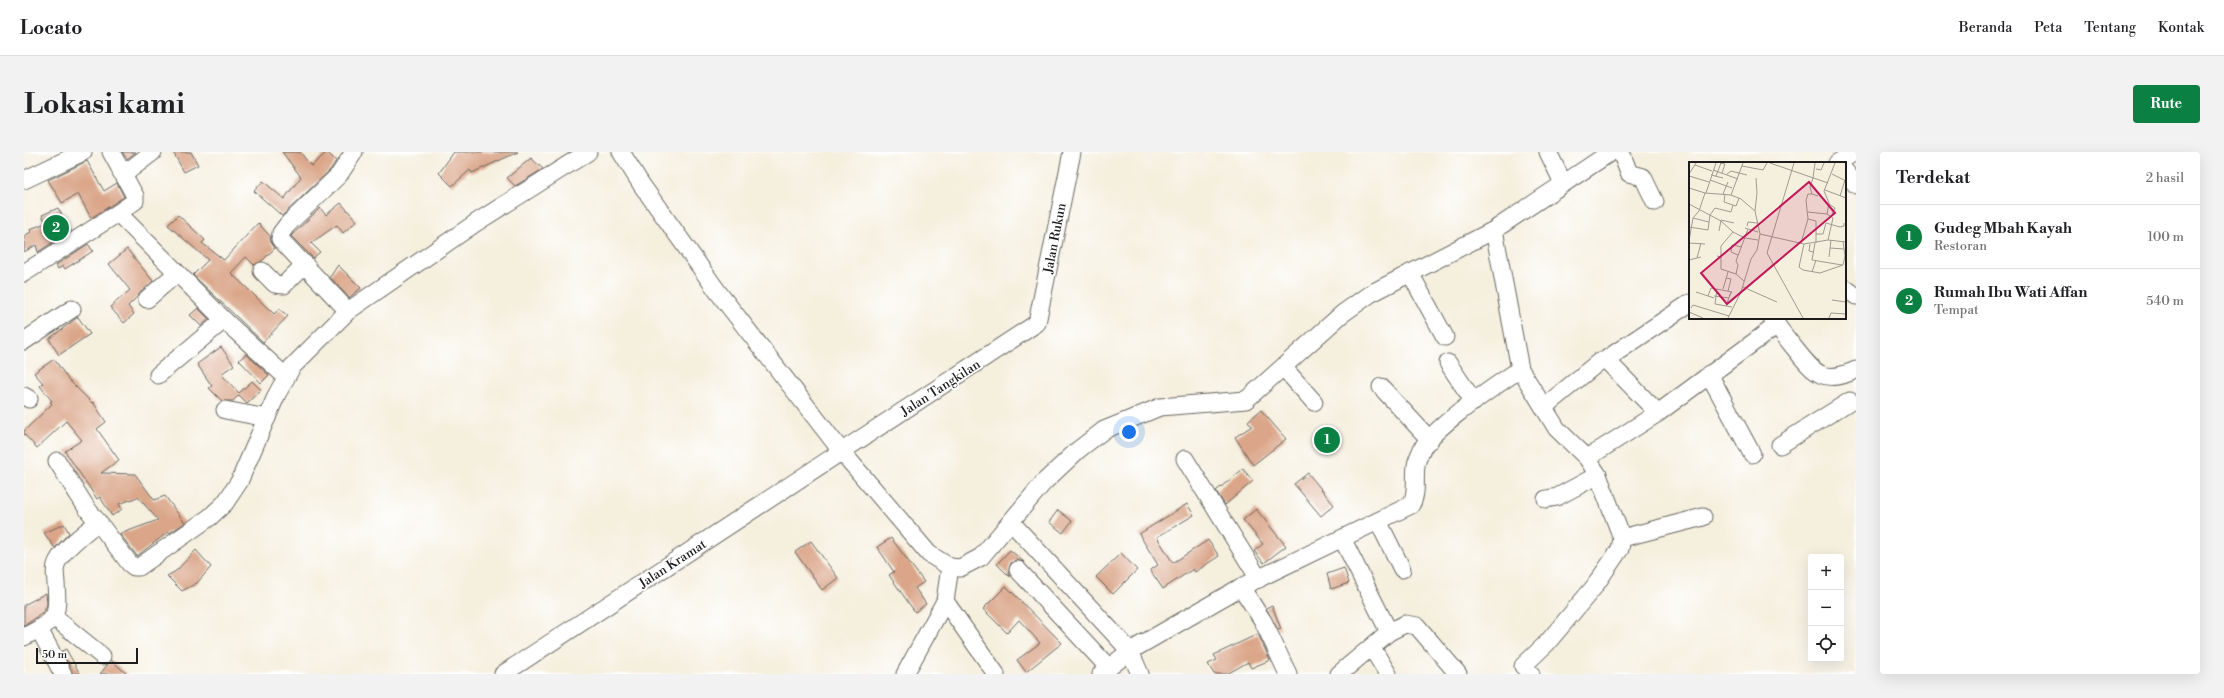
<!DOCTYPE html>
<html lang="id">
<meta charset="utf-8">
<style>
body{margin:0;font-family:"Libre Bodoni",serif;background:#f2f2f2;color:#202124}
.controls{position:absolute;right:12px;bottom:12px;display:grid;overflow:hidden;border-radius:4px;box-shadow:0 4px 16px #0002}
.controls button{width:36px;height:36px;display:grid;place-items:center;padding:0;border:0;border-bottom:1px solid #e0e0e0;background:#fff;color:#202124;font:20px sans-serif}
.scale{position:absolute;left:12px;bottom:10px;width:102px;box-sizing:border-box;padding-left:4px;border:2px solid #1c1c1c;border-top:0;font-size:11px;line-height:14px;white-space:nowrap;color:#1c1c1c;-webkit-text-stroke:3px #fff;paint-order:stroke}
.you{position:absolute;left:1105px;top:280px;width:14px;height:14px;margin:-10px;border:3px solid #fff;border-radius:50%;background:#1a73e8;box-shadow:0 0 0 6px #1a73e833}
.badge{display:grid;place-items:center;width:26px;height:26px;border-radius:50%;background:#0b8043;color:#fff;font-size:13px;font-weight:700}
.pin{position:absolute;translate:-50% -50%;border:2px solid #fff;box-shadow:0 1px 4px #0006}
.list{margin:0;padding:0;list-style:none}
h2{display:flex;justify-content:space-between;align-items:center;height:52px;margin:0;padding:0 16px;font-size:17px}
h2 small{font-size:13px;font-weight:400;color:#757577}
.list li{display:grid;grid-template-columns:26px 1fr auto;gap:12px;align-items:center;box-sizing:border-box;height:64px;padding:0 16px;border-top:1px solid #e0e0e0}
.list b{display:block;font-size:15px;white-space:nowrap}
.list p{margin:0;font-size:13px;white-space:nowrap;color:#757577}
.list em{font-size:13px;font-style:normal;color:#757577}
.icon{flex:none;width:22px;height:22px;fill:none;stroke:currentColor;stroke-width:2;stroke-linecap:round;stroke-linejoin:round}
.map{position:relative;flex:none;width:1832px;height:522px;overflow:hidden;border-radius:4px}
header{display:flex;align-items:center;gap:24px;box-sizing:border-box;height:56px;padding:0 20px;background:#fff;border-bottom:1px solid #e0e0e0}
header strong{font-size:19px}
nav{display:flex;gap:22px;margin-inline-start:auto;font-size:14px}
.intro{display:flex;align-items:center;justify-content:space-between;box-sizing:border-box;height:96px;padding:0 24px}
h1{margin:0;font-size:28px}
.button{padding:10px 18px;border-radius:4px;background:#0b8043;color:#fff;font-size:14px;font-weight:700}
main{display:flex;gap:24px;padding:0 24px}
aside{flex:1;background:#fff;border-radius:4px;box-shadow:0 4px 16px #0002}
.map>svg:first-child{display:block}
</style>
<header>
<strong>Locato</strong>
<nav><a>Beranda</a><a>Peta</a><a>Tentang</a><a>Kontak</a></nav>
</header>
<div class="intro"><h1>Lokasi kami</h1><a class="button">Rute</a></div>
<main>
<div class="map">
<svg width="1832" height="522" viewBox="0 0 1832 522">
<rect width="100%" height="100%" fill="#fff"/>
<filter id="ink" filterUnits="userSpaceOnUse"><feTurbulence type="fractalNoise" baseFrequency=".025" numOctaves="2"/><feDisplacementMap in="SourceGraphic" scale="8" xChannelSelector="R" yChannelSelector="G"/><feConvolveMatrix kernelMatrix="1 2 1 2 8 2 1 2 1" color-interpolation-filters="sRGB"/></filter>
<filter id="wash" filterUnits="userSpaceOnUse"><feTurbulence type="fractalNoise" baseFrequency=".012" numOctaves="4" result="noise"/><feDisplacementMap in="SourceGraphic" scale="16" xChannelSelector="R" yChannelSelector="G"/><feGaussianBlur stdDeviation="0.9" result="paint"/><feColorMatrix in="noise" values="0 0 0 0 0 0 0 0 0 0 0 0 0 0 0 0 0 1.4 0 .05"/><feComposite in="paint" operator="in"/></filter>
<g filter="url(#wash)">
<rect width="100%" height="100%" fill="#f5efde"/>
<g id="blocks">
<g fill="#daa588">
<path d="M98 0H112L103 7Z"/>
<path d="M149 0H167L174 13 160 20Z"/>
<path d="M258 0H276L287 14 303 0 312 9 307 17 258 64 230 39 239 29 260 47 277 25Z"/>
<path d="M430 0H494L448 21 446 18 428 34 415 21Z"/>
<path d="M507 6 519 17 491 34 483 26Z"/>
<path d="M63 9 80 39 93 31 100 45 67 66 54 42 38 51 24 28Z"/>
<path d="M317 51 333 69 319 81 313 73 287 91 296 100 289 106 267 84 296 56 302 63Z"/>
<path d="M34 56 47 79 14 100 12 93 0 100V84L7 80 6 77 22 71 18 63Z"/>
<path d="M154 63 181 88 178 91 200 108 234 71 246 84 247 90 251 96 238 109 230 113 222 105 207 121 250 162 255 157 264 164 239 190 169 123 184 108 144 73Z"/>
<path d="M64 92 69 99 41 117 39 114 34 117 32 113Z"/>
<path d="M103 97 129 129 104 154 110 162 100 171 86 155 106 138 85 112Z"/>
<path d="M314 113 337 136 325 146 306 125Z"/>
<path d="M174 156 185 167 177 174 166 163Z"/>
<path d="M54 165 66 182 35 203 25 187Z"/>
<path d="M197 195 210 213 197 222 215 241 228 229 237 238 223 251 215 243 209 249H198L185 236 188 234 173 212Z"/>
<path d="M222 202 245 223 237 231 215 208Z"/>
<path d="M30 207 44 227 68 251 69 250 82 270 73 277 95 308 77 321 111 322 130 348 141 344 161 371 145 381 144 380 113 404 96 382 134 368 114 345 95 352 98 357 88 364 76 345 73 347 41 299 58 288 42 269 13 296 0 282V279L28 252 26 250 28 249 16 234 19 231 10 221Z"/>
<path d="M1237 258 1262 287 1229 313 1211 285 1228 274 1224 269Z"/>
<path d="M1219 317 1229 329 1201 353 1192 339Z"/>
<path d="M1284 321 1310 353 1297 364 1270 332Z"/>
<path d="M1163 352 1170 363 1133 385 1149 411 1184 388 1195 404 1171 420 1169 417 1139 437 1126 418 1134 413 1115 382Z"/>
<path d="M1232 357 1262 394 1240 411 1230 399 1239 392 1219 368Z"/>
<path d="M1034 358 1048 369 1039 381 1025 370Z"/>
<path d="M40 372 45 381 31 396 20 381Z"/>
<path d="M867 386 900 430 891 436 902 452 891 460 865 423 870 420 853 395Z"/>
<path d="M787 389 814 426 798 438 771 400Z"/>
<path d="M172 398 187 415 173 431 158 439 143 424 152 419Z"/>
<path d="M986 398 1000 410 992 408 987 411 984 420 986 425 973 412Z"/>
<path d="M1097 401 1113 418 1089 442 1072 425Z"/>
<path d="M1320 416 1325 431 1307 437 1303 422Z"/>
<path d="M982 434 1038 491 1002 520 993 508 1016 491 995 468 983 481 959 457Z"/>
<path d="M22 441 23 452 20 460 0 474V453Z"/>
<path d="M1248 453 1257 477 1254 478 1242 456Z"/>
<path d="M1234 482 1246 508 1227 516 1224 510 1203 522H1190L1184 512 1193 508 1190 503Z"/>
<path d="M42 497 56 522H49L38 499Z"/>
<path d="M87 508 103 522H76Z"/>
</g>
</g>
</g>
<g filter="url(#ink)">
<use href="#blocks" fill-opacity="0" stroke="#686660" stroke-width="1"/>
<g fill="none" stroke-linecap="round" stroke-linejoin="round">
<g stroke="#686660" stroke-width="19">
<g id="minor">
<path d="M87 0 111 44V49L94 61"/>
<path d="M597 0 617 32 694 140 818 300 905 402 926 415 936 416 957 405 1020 330 1054 298 1080 278 1136 255 1222 248 1318 162 1346 142 1470 78 1587 0"/>
<path d="M1524 0 1539 31"/>
<path d="M1597 0 1605 21 1619 25 1631 50"/>
<path d="M1813 11 1831 0"/>
<path d="M1821 19 1832 33"/>
<path d="M97 20 108 16 129 0"/>
<path d="M0 28 59 0"/>
<path d="M1470 78 1496 217 1533 277 1563 306 1574 323 1598 386 1596 397 1570 435 1523 491 1499 514 1507 522"/>
<path d="M238 119 251 132 260 133 281 112"/>
<path d="M0 121 94 61 200 168 262 225"/>
<path d="M1386 121 1421 185"/>
<path d="M1821 136 1832 144"/>
<path d="M123 147 153 121"/>
<path d="M324 159 256 87 257 81 263 73 315 23 330 0"/>
<path d="M1748 166C1755 177 1764 188 1772 198 1792 223 1800 232 1832 218"/>
<path d="M0 189 48 157"/>
<path d="M1424 211 1450 250"/>
<path d="M1260 216 1290 250"/>
<path d="M1685 222 1728 302"/>
<path d="M134 223 200 168"/>
<path d="M1357 235 1406 288"/>
<path d="M0 244 5 247"/>
<path d="M1520 255 1576 209"/>
<path d="M201 258 243 266"/>
<path d="M1634 261 1586 212 1584 206 1666 151"/>
<path d="M1756 293 1826 249"/>
<path d="M1563 306 1634 261 1753 173"/>
<path d="M1161 307 1235 427"/>
<path d="M1522 347 1533 345 1574 323"/>
<path d="M1354 369 1378 417"/>
<path d="M74 370 106 412 110 415H115L186 365 201 351 215 330 253 242 268 215 324 159 453 70 564 0"/>
<path d="M987 370 1106 499 1116 522"/>
<path d="M1598 386 1679 365"/>
<path d="M994 418 1085 516"/>
<path d="M1217 435 1239 469 1264 522"/>
<path d="M921 449 972 522"/>
<path d="M30 465 78 504"/>
<path d="M15 477 39 522"/>
<path d="M1365 480 1381 472 1393 474 1434 522"/>
<path d="M0 485C31 468 35 468 32 432 32 426 30 419 32 413 36 399 62 380 74 370L64 358 33 309"/>
<path d="M1348 496 1364 522"/>
<path d="M479 522 1013 171 1048 0"/>
<path d="M881 522 921 449 926 415"/>
<path d="M1077 522 1106 499 1217 435 1387 353C1394 341 1390 328 1392 314 1392 309 1396 302 1398 297 1410 274 1472 234 1496 217"/>
<path d="M1315 522 1365 480 1319 388"/>
</g>
</g>
<use href="#minor" stroke="#fff" stroke-width="17"/>
</g>
</g>
<g text-anchor="middle" stroke-width="3.5" stroke-linejoin="round" paint-order="stroke">
<g font-size="13" fill="#1c1c1c" stroke="#fff">
<text transform="translate(1030 86) rotate(-79)" y="5">Jalan Rukun</text>
<text transform="translate(916 235) rotate(-33)" y="5">Jalan Tangkilan</text>
<text transform="translate(648 411) rotate(-33)" y="5">Jalan Kramat</text>
</g>
</g>
<g transform="translate(1665 10)">
<rect width="157" height="157" fill="#f5efde"/>
<path fill="none" stroke="#9e9b90" stroke-width="1" d="M31 1 36 2 33 11M81 1 139 21M105 1 78 91 114 156M6 3 23 9M53 4 74 8 78 1M127 7 132 8 135 1M24 8 49 17M0 12 7 1M38 12 42 9 58 13M143 12 157 19M22 13 34 16M0 14 20 20M27 14 32 1M124 16 121 25 123 32 129 34M124 16 126 1M21 18 43 26M0 26 16 31 42 33 52 37 66 49 71 72 68 88 62 97 52 130 39 156M136 28 157 36M16 31 10 49 4 56 20 60M17 31 27 1M34 32 39 20M36 32 35 40 47 44 50 36M42 33 54 1M151 34 156 18M0 42 32 59 44 70 56 76 69 78M140 42 146 46 142 55M66 49 68 31 67 16M119 50 138 52 140 41 135 29 146 1M138 52 144 56 139 78M119 57 127 59V81M58 64 59 60 68 61M0 65 19 68 21 53 26 46 42 50 44 43M56 66 69 70M30 69 32 58 45 61M71 72 115 82 139 78 157 80M127 72H134L137 61 151 65 155 64V61M0 79 4 56M0 81 16 82M112 81 119 57 117 38 119 32H123M126 81 123 98 153 103M115 82 110 105 114 108 131 111 154 103M121 82 120 89 125 90M141 86 155 87M49 93 42 90 43 83 53 85M28 94 32 95V107L47 112 55 119M32 95V84L44 70M140 95 142 78M8 96 12 81M0 98 12 95M154 103 156 94 154 79M123 110 127 98M47 112 49 103 47 99 59 67M37 116 42 117 39 129M54 125 88 140M28 127 26 142 43 145M34 127 39 110M7 130 25 136M19 134 22 126 43 130 40 134M25 134 40 136M143 138 157 140M37 144 42 130M2 146 4 143 40 154M0 150 14 156M140 156 142 151 157 152"/>
<path fill="#c2185b" fill-opacity="0.15" stroke="#c2185b" stroke-width="2" d="M120 20 146 51 38 142 12 111Z"/>
<rect width="157" height="157" fill="none" stroke="#1c1c1c" stroke-width="2"/>
</g>
</svg>
<div class="controls">
<button>+</button>
<button>−</button>
<button><svg class="icon" aria-label="locate" viewBox="0 0 24 24"><circle cx="12" cy="12" r="6"/><path d="M12 2v4M12 18v4M2 12h4M18 12h4"/></svg></button>
</div>
<div class="scale">50 m</div>
<div class="you"></div>
<div class="pin badge" style="left:1303px;top:288px">1</div>
<div class="pin badge" style="left:32px;top:76px">2</div>
</div>
<aside>
<h2>Terdekat<small>2 hasil</small></h2>
<ul class="list">
<li><span class="badge">1</span><div><b>Gudeg Mbah Kayah</b><p>Restoran</p></div><em>100 m</em></li>
<li><span class="badge">2</span><div><b>Rumah Ibu Wati Affan</b><p>Tempat</p></div><em>540 m</em></li>
</ul>
</aside>
</main>
